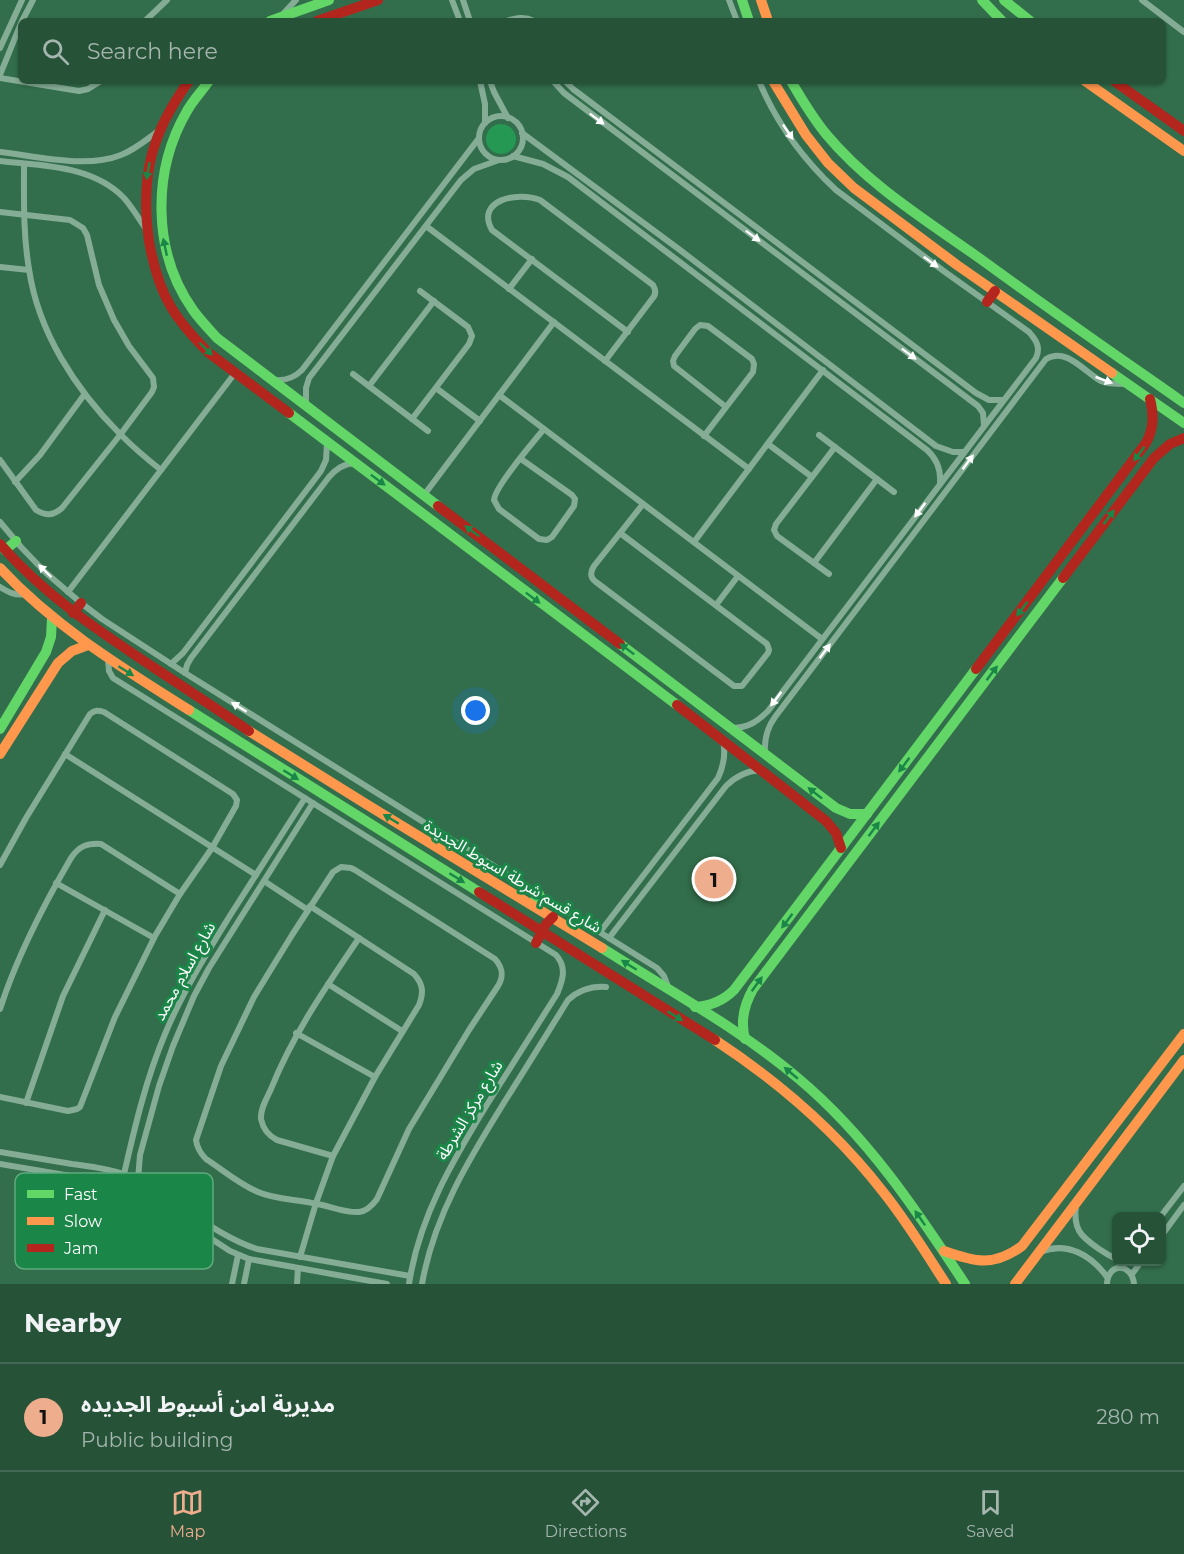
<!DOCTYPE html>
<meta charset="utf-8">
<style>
body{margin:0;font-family:Montserrat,"Noto Sans Arabic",sans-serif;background:#325c43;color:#f1f3f6}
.controls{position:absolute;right:18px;bottom:18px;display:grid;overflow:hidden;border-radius:9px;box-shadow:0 2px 4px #0004}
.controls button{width:54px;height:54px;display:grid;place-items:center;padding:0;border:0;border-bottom:2px solid #426953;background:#265238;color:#f1f3f6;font:30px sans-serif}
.you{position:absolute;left:476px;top:711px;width:21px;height:21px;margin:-15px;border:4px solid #fff;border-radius:50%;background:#1a73e8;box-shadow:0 0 0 9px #1a73e833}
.badge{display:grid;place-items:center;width:39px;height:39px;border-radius:50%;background:#eead8d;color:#111;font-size:20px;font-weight:700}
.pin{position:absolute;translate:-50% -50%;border:3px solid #fff;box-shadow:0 2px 6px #0006}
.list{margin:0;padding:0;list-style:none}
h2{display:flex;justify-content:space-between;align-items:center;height:78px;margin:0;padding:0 24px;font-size:26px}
h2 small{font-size:20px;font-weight:400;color:#a4b6ae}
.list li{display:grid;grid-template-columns:39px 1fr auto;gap:18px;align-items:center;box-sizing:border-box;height:108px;padding:0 24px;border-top:2px solid #426953}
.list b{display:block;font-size:22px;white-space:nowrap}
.list p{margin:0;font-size:20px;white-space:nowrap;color:#a4b6ae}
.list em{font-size:20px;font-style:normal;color:#a4b6ae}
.icon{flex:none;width:33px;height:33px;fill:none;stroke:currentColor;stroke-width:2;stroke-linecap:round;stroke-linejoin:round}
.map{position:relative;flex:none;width:1184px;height:1284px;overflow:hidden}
.search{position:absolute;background:#265238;box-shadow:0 2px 4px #0004;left:18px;right:18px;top:18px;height:66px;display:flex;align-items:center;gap:15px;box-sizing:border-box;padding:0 21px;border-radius:9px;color:#a4b6ae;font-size:22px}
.sheet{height:186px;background:#265238}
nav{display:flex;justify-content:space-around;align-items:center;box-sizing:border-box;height:84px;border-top:2px solid #426953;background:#265238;font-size:16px;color:#a4b6ae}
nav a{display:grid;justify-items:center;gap:3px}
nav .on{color:#eead8d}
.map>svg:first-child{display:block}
</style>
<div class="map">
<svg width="1184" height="1284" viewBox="0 0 1184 1284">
<rect width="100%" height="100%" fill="#326e4b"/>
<circle fill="#259854" cx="501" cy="139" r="15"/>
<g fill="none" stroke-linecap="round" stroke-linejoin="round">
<g stroke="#85ad96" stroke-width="6">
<path d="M452 0 460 21"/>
<path d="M463 0 470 21"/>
<path d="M729 0 737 21"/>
<path d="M1142 0 1184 32"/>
<path d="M282 15 296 0"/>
<path d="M22 21 33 0"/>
<path d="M145 21 167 0"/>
<path d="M506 21C516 18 524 16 534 21"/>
<path d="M0 48 22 0"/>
<path d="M0 75 21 23"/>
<path d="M0 78 79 91 88 89 101 81"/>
<path d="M480 81 485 104V123"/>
<path d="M490 81 494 92 508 118"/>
<path d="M553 81 564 93 978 406 983 413 984 425"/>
<path d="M565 81 573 89 976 393 989 400H1003"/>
<circle cx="501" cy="138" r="22"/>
<path d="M522 133 680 250 936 446 953 452H964"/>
<path d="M0 152C36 156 86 169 121 155 134 150 145 141 157 132"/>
<path d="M513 156 543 164 568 177 927 450C937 459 941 469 940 483"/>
<path d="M0 161C42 166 92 165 124 198 132 207 139 219 146 229"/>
<path d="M24 164C24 199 23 234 29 269 38 332 76 390 120 434 133 447 147 459 161 470"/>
<path d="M0 212 70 220 83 228 87 235 99 285 114 320 129 346 153 378 154 387 152 392 120 435 62 508C53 516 46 516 36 510L0 460"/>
<path d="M426 226 749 469"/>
<path d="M0 267 29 270"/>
<path d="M509 289 532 259"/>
<path d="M605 361 652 299C656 295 656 290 653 285L540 200C518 191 475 200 492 230L628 332"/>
<path d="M353 374 428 431"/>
<path d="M274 380C285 381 294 378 302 370L479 138"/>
<path d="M369 386 434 301"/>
<path d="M436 388 480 421"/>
<path d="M499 395 822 639"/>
<path d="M306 404V388L309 378 461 180 474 169 499 160"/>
<path d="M412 419 469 344 472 336 468 327 420 291"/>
<path d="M819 435 894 492"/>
<path d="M704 436 753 372 754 364 752 359 708 326 700 325 695 329 675 356 673 361 674 366 726 407"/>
<path d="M768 444 812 477"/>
<path d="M521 459 572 495 575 499 574 506 552 537 547 540 539 539 499 509 494 500C495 487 533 442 544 429"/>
<path d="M15 482 40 455 84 395"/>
<path d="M424 495 554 322"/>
<path d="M0 522 21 547 45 572 81 603 102 619 185 673 657 968 664 976 669 989"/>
<path d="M620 533 767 644 769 650 768 653 742 686H734L596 582C590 578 590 572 594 566L643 504"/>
<path d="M694 542 823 370"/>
<path d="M814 563 877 479"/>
<path d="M829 574 777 536 774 530 776 524 835 447"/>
<path d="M0 587C8 592 15 596 25 594"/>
<path d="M68 592 235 373"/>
<path d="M716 605 738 576"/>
<path d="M108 659 109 671 113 678 556 955C567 967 563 980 557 994 534 1030 511 1067 488 1103 453 1160 419 1217 409 1284"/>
<path d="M171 664 183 653 321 471 326 460 327 443"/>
<path d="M185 673 187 665 191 658 329 477C336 469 343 464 355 463"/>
<path d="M733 728C748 728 758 721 768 711L1036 358C1041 347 1036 340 1029 332L945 272 836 190C804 160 776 122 759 81"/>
<path d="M765 753C764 739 767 728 775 717L1046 359C1067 347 1084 372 1101 381 1108 384 1117 384 1125 384"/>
<path d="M65 754 256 875"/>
<path d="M0 865 26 818 90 714C95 710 98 710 104 712L233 794 237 800 236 806 212 848 180 894 155 936 115 1017 80 1107 77 1109 68 1111 0 1097"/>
<path d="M341 867 351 868 355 870 495 959C503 968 504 976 498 986L469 1030 409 1129 377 1199C372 1206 367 1211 359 1212 345 1213 330 1206 317 1204 298 1199 276 1200 258 1192 239 1184 223 1170 206 1159 200 1153 197 1148 196 1140L221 1066 254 997 292 935 333 872Z"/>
<path d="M264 881 308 910"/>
<path d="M56 883 154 938"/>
<path d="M600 932 718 778C724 765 726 754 723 741"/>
<path d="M609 938 726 786C736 776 746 771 760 770"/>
<path d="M328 984 402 1031"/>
<path d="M0 1009C17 956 43 906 71 858 79 846 87 843 101 844L180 894"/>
<path d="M296 1033 375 1077"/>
<path d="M26 1103 63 996 105 910"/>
<path d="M0 1152C24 1156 48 1160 72 1164 94 1167 118 1170 139 1180 179 1201 214 1235 257 1249L410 1276"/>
<path d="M333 1156 277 1140C269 1136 263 1129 261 1119 260 1109 267 1098 271 1089 293 1034 326 987 359 938"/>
<path d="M0 1164 112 1183 131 1189 149 1198 230 1251 249 1259 387 1284"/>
<path d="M124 1174C135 1126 146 1079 165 1034 183 991 207 953 231 914 256 875 280 837 305 798"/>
<path d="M138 1180 140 1155 159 1086 173 1046 194 996 209 968 313 803"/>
<path d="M1076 1205C1073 1229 1080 1236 1099 1249 1105 1253 1110 1256 1116 1259"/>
<path d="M1161 1216 1184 1186"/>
<path d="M1162 1235 1184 1205"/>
<path d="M1040 1252C1067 1241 1091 1255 1107 1277"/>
<path d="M300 1257 316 1203 333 1156 375 1077 419 1005C424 992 423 984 414 974L310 906"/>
<path d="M1132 1274 1141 1262"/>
<path d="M232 1284 238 1255"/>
<path d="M244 1284 249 1259"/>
<path d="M297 1284 298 1268"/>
<path d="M422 1284C434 1216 469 1159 505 1101 526 1068 547 1034 568 1000 579 990 591 986 606 987"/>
<path d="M1107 1284C1108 1262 1132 1263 1134 1284"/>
</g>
<g stroke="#63d668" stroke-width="10">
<path d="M742 0 749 21"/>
<path d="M982 0 1002 21"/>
<path d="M1004 0 1030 21"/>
<path d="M270 21 329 0"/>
<path d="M209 81C202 91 193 100 187 111 152 171 152 252 193 310 200 320 209 329 217 338L438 506"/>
<path d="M791 81C802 100 813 118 826 134 869 186 929 222 982 260 1049 309 1117 356 1184 403"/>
<path d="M1112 373 1184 423"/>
<path d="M289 413 677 705"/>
<path d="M5 550 16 541"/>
<path d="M620 644 836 808 850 814H867"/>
<path d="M189 710 479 892"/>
<path d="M0 729 46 652 51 637 52 618"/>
<path d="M532 905 539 894"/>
<path d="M602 948C668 990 739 1028 799 1079 867 1136 917 1211 965 1284"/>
<path d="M695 1007C711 1006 723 1001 734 990L976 669"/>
<path d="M745 1039C740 1021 744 1005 753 989L1063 578"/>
</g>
<g stroke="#ff974d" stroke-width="10">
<path d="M761 0 768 21"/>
<path d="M773 81 806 135 828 163 854 188 957 265 1112 373"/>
<path d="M1085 81 1184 151"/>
<path d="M0 568C55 627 121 667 189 710"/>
<path d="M249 731 366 804 602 948"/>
<path d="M0 754 58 663 72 651 88 645"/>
<path d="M715 1040C779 1082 837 1132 884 1193 907 1222 926 1253 946 1284"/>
<path d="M944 1251C975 1262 994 1267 1022 1246L1184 1034"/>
<path d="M1015 1284 1184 1060"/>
</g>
<g stroke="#b3261e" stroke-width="10">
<path d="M317 21 378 0"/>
<path d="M189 81C151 133 140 177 149 241 153 264 159 287 171 307 181 324 195 339 209 353L289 413"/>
<path d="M1114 81 1184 131"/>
<path d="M987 302 995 291"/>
<path d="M438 506 620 644"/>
<path d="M0 544C43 594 99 631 153 667 185 688 217 709 249 731"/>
<path d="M1063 578 1154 458 1170 444 1184 438"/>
<path d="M73 613 81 603"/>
<path d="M976 669 1146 443C1154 428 1154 415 1150 399"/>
<path d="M677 705 826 821 836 833 841 848"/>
<path d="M479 892 715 1040"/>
<path d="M536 943 546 924 553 917"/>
</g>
</g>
<defs><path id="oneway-solid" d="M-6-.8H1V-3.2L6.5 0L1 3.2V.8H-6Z" transform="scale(1.5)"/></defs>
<g fill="#fff">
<use href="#oneway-solid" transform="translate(597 119) rotate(37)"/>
<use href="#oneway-solid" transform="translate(788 132) rotate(56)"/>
<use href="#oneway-solid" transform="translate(753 236) rotate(37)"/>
<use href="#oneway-solid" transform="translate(931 262) rotate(36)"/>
<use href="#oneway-solid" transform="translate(909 354) rotate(37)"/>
<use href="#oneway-solid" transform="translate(1104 380) rotate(21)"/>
<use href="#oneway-solid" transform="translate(968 462) rotate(-53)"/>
<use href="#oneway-solid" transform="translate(920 510) rotate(127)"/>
<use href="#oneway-solid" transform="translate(45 571) rotate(-136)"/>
<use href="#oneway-solid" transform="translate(825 651) rotate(-53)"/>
<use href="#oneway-solid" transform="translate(776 699) rotate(127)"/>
<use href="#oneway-solid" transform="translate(239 707) rotate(-148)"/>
</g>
<g fill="#1a8647">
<use href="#oneway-solid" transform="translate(148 171) rotate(100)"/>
<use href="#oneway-solid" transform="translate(165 247) rotate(-102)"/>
<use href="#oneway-solid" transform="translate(206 349) rotate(44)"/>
<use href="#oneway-solid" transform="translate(1139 454) rotate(127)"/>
<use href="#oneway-solid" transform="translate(378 480) rotate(37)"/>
<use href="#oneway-solid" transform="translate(1109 517) rotate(-53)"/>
<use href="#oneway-solid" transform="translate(472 531) rotate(-143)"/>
<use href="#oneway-solid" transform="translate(533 598) rotate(37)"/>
<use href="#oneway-solid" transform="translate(1022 609) rotate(127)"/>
<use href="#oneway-solid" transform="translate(627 649) rotate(-143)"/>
<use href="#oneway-solid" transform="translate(126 671) rotate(32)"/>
<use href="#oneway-solid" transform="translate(992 673) rotate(-53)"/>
<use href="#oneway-solid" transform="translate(904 765) rotate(127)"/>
<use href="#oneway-solid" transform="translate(291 775) rotate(32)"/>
<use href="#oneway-solid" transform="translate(815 793) rotate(-142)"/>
<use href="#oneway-solid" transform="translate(391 819) rotate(-149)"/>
<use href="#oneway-solid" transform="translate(874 829) rotate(-53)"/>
<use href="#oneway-solid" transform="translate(457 878) rotate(32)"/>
<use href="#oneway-solid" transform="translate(787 921) rotate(127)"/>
<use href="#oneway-solid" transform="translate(629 965) rotate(-148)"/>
<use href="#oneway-solid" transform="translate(757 984) rotate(-54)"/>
<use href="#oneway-solid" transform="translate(675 1016) rotate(32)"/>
<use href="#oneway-solid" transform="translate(791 1073) rotate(-140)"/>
<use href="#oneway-solid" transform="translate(920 1218) rotate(-125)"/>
</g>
<g text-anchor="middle" stroke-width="6" stroke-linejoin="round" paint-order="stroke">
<g font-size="16" fill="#fff" stroke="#1a8647">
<text transform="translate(513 876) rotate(31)" y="6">شارع قسم شرطة اسيوط الجديدة</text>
<text transform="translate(184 971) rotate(-61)" y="6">شارع اسلام محمد</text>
<text transform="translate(469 1110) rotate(-59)" y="6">شارع مركز الشرطة</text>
</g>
</g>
<rect x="15" y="1173" width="198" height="96" rx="9" fill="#1a8647" stroke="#5faa7e" stroke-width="1.5"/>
<rect x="27" y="1190" width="27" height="8" fill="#63d668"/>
<rect x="27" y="1217" width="27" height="8" fill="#ff974d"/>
<rect x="27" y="1244" width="27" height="8" fill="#b3261e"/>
<g font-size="16" fill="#fff">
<text x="64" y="1200">Fast</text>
<text x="64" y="1227">Slow</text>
<text x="64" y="1254">Jam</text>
</g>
</svg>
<div class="controls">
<button><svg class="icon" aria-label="locate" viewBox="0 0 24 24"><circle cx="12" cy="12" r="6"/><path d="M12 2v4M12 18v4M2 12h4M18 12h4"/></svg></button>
</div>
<div class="you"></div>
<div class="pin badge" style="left:714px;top:879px">1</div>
<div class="search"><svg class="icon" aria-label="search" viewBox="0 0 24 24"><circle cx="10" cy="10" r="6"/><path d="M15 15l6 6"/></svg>Search here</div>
</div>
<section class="sheet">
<h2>Nearby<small></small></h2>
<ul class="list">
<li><span class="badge">1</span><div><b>مديرية امن أسيوط الجديده</b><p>Public building</p></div><em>280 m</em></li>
</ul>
</section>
<nav>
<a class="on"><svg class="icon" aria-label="map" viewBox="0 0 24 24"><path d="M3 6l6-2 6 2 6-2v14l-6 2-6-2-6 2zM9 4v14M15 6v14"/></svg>Map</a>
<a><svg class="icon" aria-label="directions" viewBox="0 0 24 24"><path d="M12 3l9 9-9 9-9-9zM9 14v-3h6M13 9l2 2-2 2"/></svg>Directions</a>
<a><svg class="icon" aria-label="saved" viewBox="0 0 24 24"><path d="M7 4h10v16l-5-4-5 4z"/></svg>Saved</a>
</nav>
